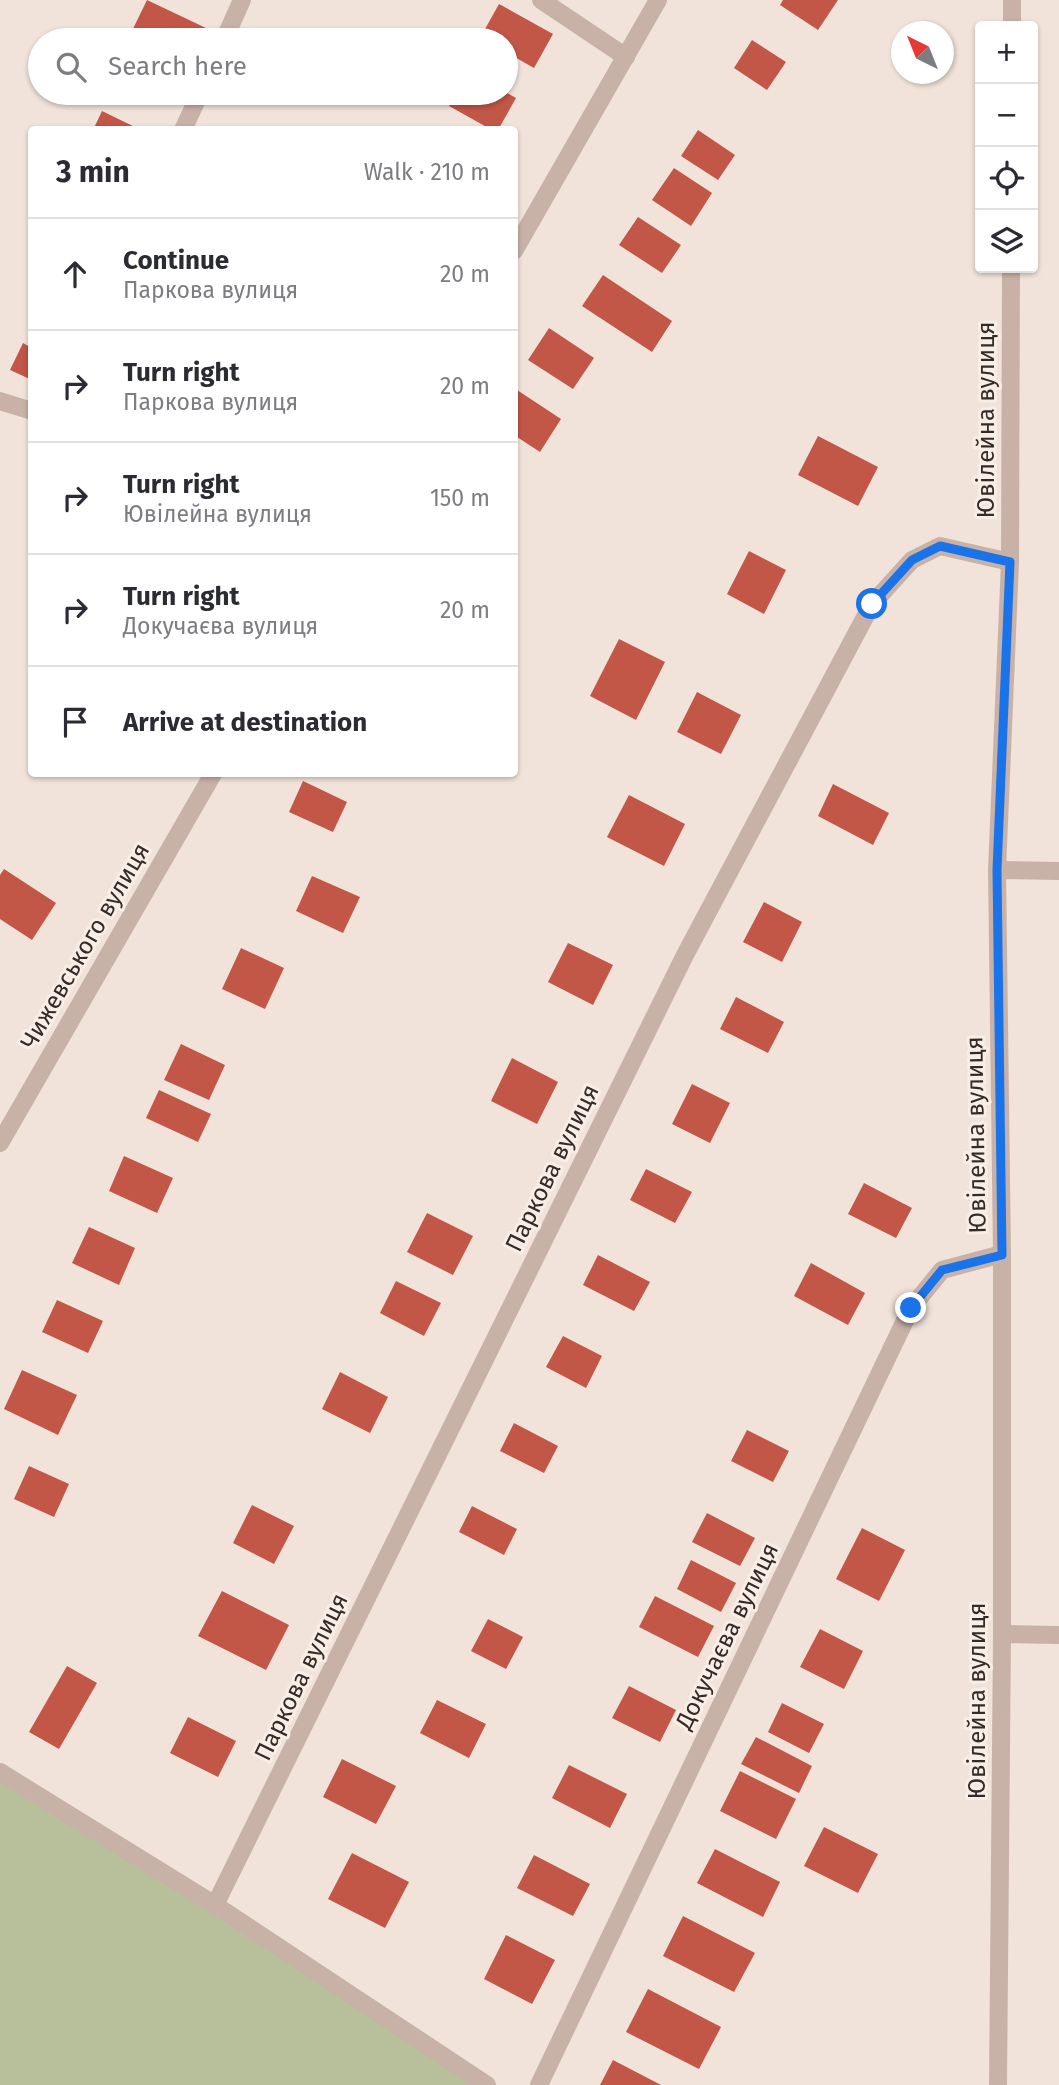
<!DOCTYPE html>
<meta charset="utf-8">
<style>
body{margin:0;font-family:"Fira Sans",sans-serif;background:#f2f2f3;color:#2b2b33}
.controls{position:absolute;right:21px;top:21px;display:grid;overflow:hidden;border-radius:7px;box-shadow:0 2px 5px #0004}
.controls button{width:63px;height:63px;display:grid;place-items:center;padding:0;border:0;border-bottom:2px solid #e1e1e2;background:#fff;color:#2b2b33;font:35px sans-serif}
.compass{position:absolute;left:891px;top:21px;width:63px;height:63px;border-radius:50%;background:#fff;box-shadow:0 2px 5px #0004;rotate:317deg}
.stop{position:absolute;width:21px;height:21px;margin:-16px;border:5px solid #1a73e8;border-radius:50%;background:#fff}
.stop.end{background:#1a73e8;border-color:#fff;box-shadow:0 2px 7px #0008}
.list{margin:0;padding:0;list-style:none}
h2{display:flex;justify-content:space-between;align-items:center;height:91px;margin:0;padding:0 28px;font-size:30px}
h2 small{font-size:23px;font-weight:400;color:#7c7c81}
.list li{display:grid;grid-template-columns:46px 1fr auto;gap:21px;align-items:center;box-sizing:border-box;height:112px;padding:0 28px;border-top:2px solid #e1e1e2}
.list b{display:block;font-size:26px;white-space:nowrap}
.list p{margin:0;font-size:23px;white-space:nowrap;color:#7c7c81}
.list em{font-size:23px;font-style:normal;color:#7c7c81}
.icon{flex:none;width:38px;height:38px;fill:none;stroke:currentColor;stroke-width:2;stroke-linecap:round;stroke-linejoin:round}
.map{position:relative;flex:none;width:1059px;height:2085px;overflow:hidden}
.search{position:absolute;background:#fff;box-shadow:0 2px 5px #0004;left:28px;top:28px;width:490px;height:77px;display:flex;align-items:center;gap:18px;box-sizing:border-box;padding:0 24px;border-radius:38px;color:#7c7c81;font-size:26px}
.panel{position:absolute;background:#fff;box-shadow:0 2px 5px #0004;left:28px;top:126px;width:490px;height:651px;border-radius:7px}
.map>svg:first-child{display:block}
</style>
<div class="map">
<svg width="1059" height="2085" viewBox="0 0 1059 2085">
<rect width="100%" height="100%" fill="#f1e3da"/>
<path fill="#b7bf9b" d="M0 1772 479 2085H0Z"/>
<g fill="#c25647">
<path d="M147 0 206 28 200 40H135L129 37Z"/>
<path d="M783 0H838L818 30 780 5Z"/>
<path d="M499 4 553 34 534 68 506 52V40H485L480 38Z"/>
<path d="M752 40 786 62 767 90 734 68Z"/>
<path d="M456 93H507L516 98 498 130H492L449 106Z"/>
<path d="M102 111 141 130H93Z"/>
<path d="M698 130 735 155 718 180 681 156Z"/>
<path d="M674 168 712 193 691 226 652 200Z"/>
<path d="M638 217 681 245 662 273 619 245Z"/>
<path d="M603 275 672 321 652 352 582 306Z"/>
<path d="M549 328 594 358 573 389 528 360Z"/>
<path d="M23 343 32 348V380L10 370Z"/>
<path d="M514 388 561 419 540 452 514 435Z"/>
<path d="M818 436 878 467 858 506 798 475Z"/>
<path d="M749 551 786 570 764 614 727 594Z"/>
<path d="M619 639 665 662 636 720 590 696Z"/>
<path d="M697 692 741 715 721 754 677 732Z"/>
<path d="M303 781 347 802 333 832 289 812Z"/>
<path d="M833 784 889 813 873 845 818 816Z"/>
<path d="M629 795 685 824 664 866 607 837Z"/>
<path d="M4 869 56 903 32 940 0 919V875Z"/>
<path d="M312 876 360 897 343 933 296 911Z"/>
<path d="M764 902 802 922 782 962 743 942Z"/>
<path d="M568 943 613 965 593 1005 548 982Z"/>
<path d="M241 948 284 968 265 1009 222 989Z"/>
<path d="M736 997 784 1022 768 1053 720 1029Z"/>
<path d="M181 1044 225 1065 209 1100 164 1080Z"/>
<path d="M512 1058 558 1082 537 1124 491 1101Z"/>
<path d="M692 1084 730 1103 710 1143 672 1124Z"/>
<path d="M159 1090 211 1114 198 1142 146 1118Z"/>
<path d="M124 1156 173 1178 157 1213 109 1191Z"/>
<path d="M646 1169 692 1192 675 1223 630 1200Z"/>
<path d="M864 1183 912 1208 896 1238 848 1214Z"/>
<path d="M427 1213 473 1236 453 1275 407 1252Z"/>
<path d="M89 1227 135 1248 119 1285 72 1263Z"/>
<path d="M598 1255 650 1282 634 1311 583 1285Z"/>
<path d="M811 1263 865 1293 848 1325 794 1296Z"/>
<path d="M396 1281 441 1303 424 1336 380 1313Z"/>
<path d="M57 1300 103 1321 88 1353 42 1332Z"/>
<path d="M563 1336 602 1356 586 1388 546 1367Z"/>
<path d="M22 1370 77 1395 58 1435 4 1409Z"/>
<path d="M340 1372 388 1397 370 1433 322 1409Z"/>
<path d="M514 1423 558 1446 544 1473 500 1451Z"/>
<path d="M747 1430 789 1451 773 1482 731 1461Z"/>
<path d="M29 1466 69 1484 54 1517 14 1499Z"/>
<path d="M252 1505 294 1526 274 1564 233 1543Z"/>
<path d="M472 1506 517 1529 504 1555 459 1532Z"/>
<path d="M707 1513 755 1538 740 1566 692 1542Z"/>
<path d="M862 1528 905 1550 879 1601 836 1579Z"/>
<path d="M691 1560 736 1583 721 1612 677 1589Z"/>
<path d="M222 1591 289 1625 266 1670 198 1636Z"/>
<path d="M655 1596 714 1626 698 1657 639 1627Z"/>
<path d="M488 1619 523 1637 506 1669 471 1651Z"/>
<path d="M820 1629 863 1651 844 1689 800 1667Z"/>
<path d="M67 1666 97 1683 59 1749 29 1732Z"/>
<path d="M629 1686 676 1710 660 1742 612 1718Z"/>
<path d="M437 1700 486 1724 469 1758 420 1733Z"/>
<path d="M782 1703 824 1724 809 1753 768 1732Z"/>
<path d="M188 1717 236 1741 218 1777 170 1753Z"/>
<path d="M756 1737 812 1766 799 1793 741 1764Z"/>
<path d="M342 1759 396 1786 376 1824 323 1797Z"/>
<path d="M569 1765 627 1794 610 1828 552 1798Z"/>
<path d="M740 1771 796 1799 776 1839 720 1811Z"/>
<path d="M824 1827 878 1854 858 1893 804 1866Z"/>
<path d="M715 1849 780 1882 763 1917 697 1883Z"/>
<path d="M352 1853 409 1882 385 1928 328 1899Z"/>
<path d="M534 1855 590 1884 573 1916 517 1888Z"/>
<path d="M683 1916 755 1953 734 1992 663 1956Z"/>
<path d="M506 1935 555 1960 532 2004 484 1979Z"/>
<path d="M648 1989 721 2027 699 2069 626 2032Z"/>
<path d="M613 2060 661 2085H600Z"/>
</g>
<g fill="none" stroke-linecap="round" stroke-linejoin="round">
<g stroke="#c8b2a7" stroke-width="18">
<path d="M541 0 626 57"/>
<path d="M224 40 242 0"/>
<path d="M183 130 200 93"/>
<path d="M514 251 658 0"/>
<path d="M0 401 32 411"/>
<path d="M997 870 1059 871"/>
<path d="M0 1143 213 774"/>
<path d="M1002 1634 1059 1635"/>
<path d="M215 1905 685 955 872 604 912 560 940 546 1010 562"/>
<path d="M539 2085 911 1308 942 1270 1002 1254"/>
</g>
<g stroke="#c8b2a7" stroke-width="18">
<path d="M1012 26V0"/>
<path d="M0 1772 215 1905 487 2085"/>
<path d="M998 2085 1002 1634V1254L997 870 1010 562 1011 268"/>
</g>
</g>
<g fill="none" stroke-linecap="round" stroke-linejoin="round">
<path stroke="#1a73e8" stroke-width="9" d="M872 604 912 560 940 546 1010 562 997 870 1002 1255 942 1270 911 1308"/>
</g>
<g text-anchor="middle" stroke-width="6" stroke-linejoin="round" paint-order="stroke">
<g font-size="24" fill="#352a27" stroke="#f9eee6">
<text transform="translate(986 420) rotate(-90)" y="8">Ювілейна вулиця</text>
<text transform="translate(85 946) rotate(-60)" y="8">Чижевського вулиця</text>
<text transform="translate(976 1135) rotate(-91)" y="8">Ювілейна вулиця</text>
<text transform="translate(552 1168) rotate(-64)" y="8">Паркова вулиця</text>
<text transform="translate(727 1636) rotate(-64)" y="8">Докучаєва вулиця</text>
<text transform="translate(301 1677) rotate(-64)" y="8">Паркова вулиця</text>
<text transform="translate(977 1701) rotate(-90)" y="8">Ювілейна вулиця</text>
</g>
</g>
</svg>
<div class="controls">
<button>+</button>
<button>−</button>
<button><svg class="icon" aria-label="locate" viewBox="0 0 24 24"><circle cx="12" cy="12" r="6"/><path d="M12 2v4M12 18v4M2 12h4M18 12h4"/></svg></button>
<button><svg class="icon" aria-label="layers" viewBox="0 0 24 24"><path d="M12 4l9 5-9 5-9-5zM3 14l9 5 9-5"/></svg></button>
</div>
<svg class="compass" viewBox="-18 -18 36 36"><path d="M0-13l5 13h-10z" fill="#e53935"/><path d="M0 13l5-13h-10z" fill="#7c7c81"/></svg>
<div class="stop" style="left:872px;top:604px"></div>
<div class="stop end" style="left:911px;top:1308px"></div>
<div class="search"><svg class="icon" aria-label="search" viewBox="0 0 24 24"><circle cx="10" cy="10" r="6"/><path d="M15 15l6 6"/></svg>Search here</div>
<section class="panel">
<h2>3 min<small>Walk · 210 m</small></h2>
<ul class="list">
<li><svg class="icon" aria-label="ahead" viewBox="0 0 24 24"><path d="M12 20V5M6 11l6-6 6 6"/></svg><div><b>Continue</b><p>Паркова вулиця</p></div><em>20 m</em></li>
<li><svg class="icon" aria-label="right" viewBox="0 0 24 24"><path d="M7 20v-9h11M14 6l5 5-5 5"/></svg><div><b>Turn right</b><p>Паркова вулиця</p></div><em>20 m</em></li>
<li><svg class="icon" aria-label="right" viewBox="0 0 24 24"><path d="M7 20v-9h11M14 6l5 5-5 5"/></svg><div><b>Turn right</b><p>Ювілейна вулиця</p></div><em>150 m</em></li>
<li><svg class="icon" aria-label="right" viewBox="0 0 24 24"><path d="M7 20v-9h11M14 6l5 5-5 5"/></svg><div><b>Turn right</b><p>Докучаєва вулиця</p></div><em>20 m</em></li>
<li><svg class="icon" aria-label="arrive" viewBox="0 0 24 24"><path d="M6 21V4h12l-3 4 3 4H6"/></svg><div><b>Arrive at destination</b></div></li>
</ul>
</section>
</div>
